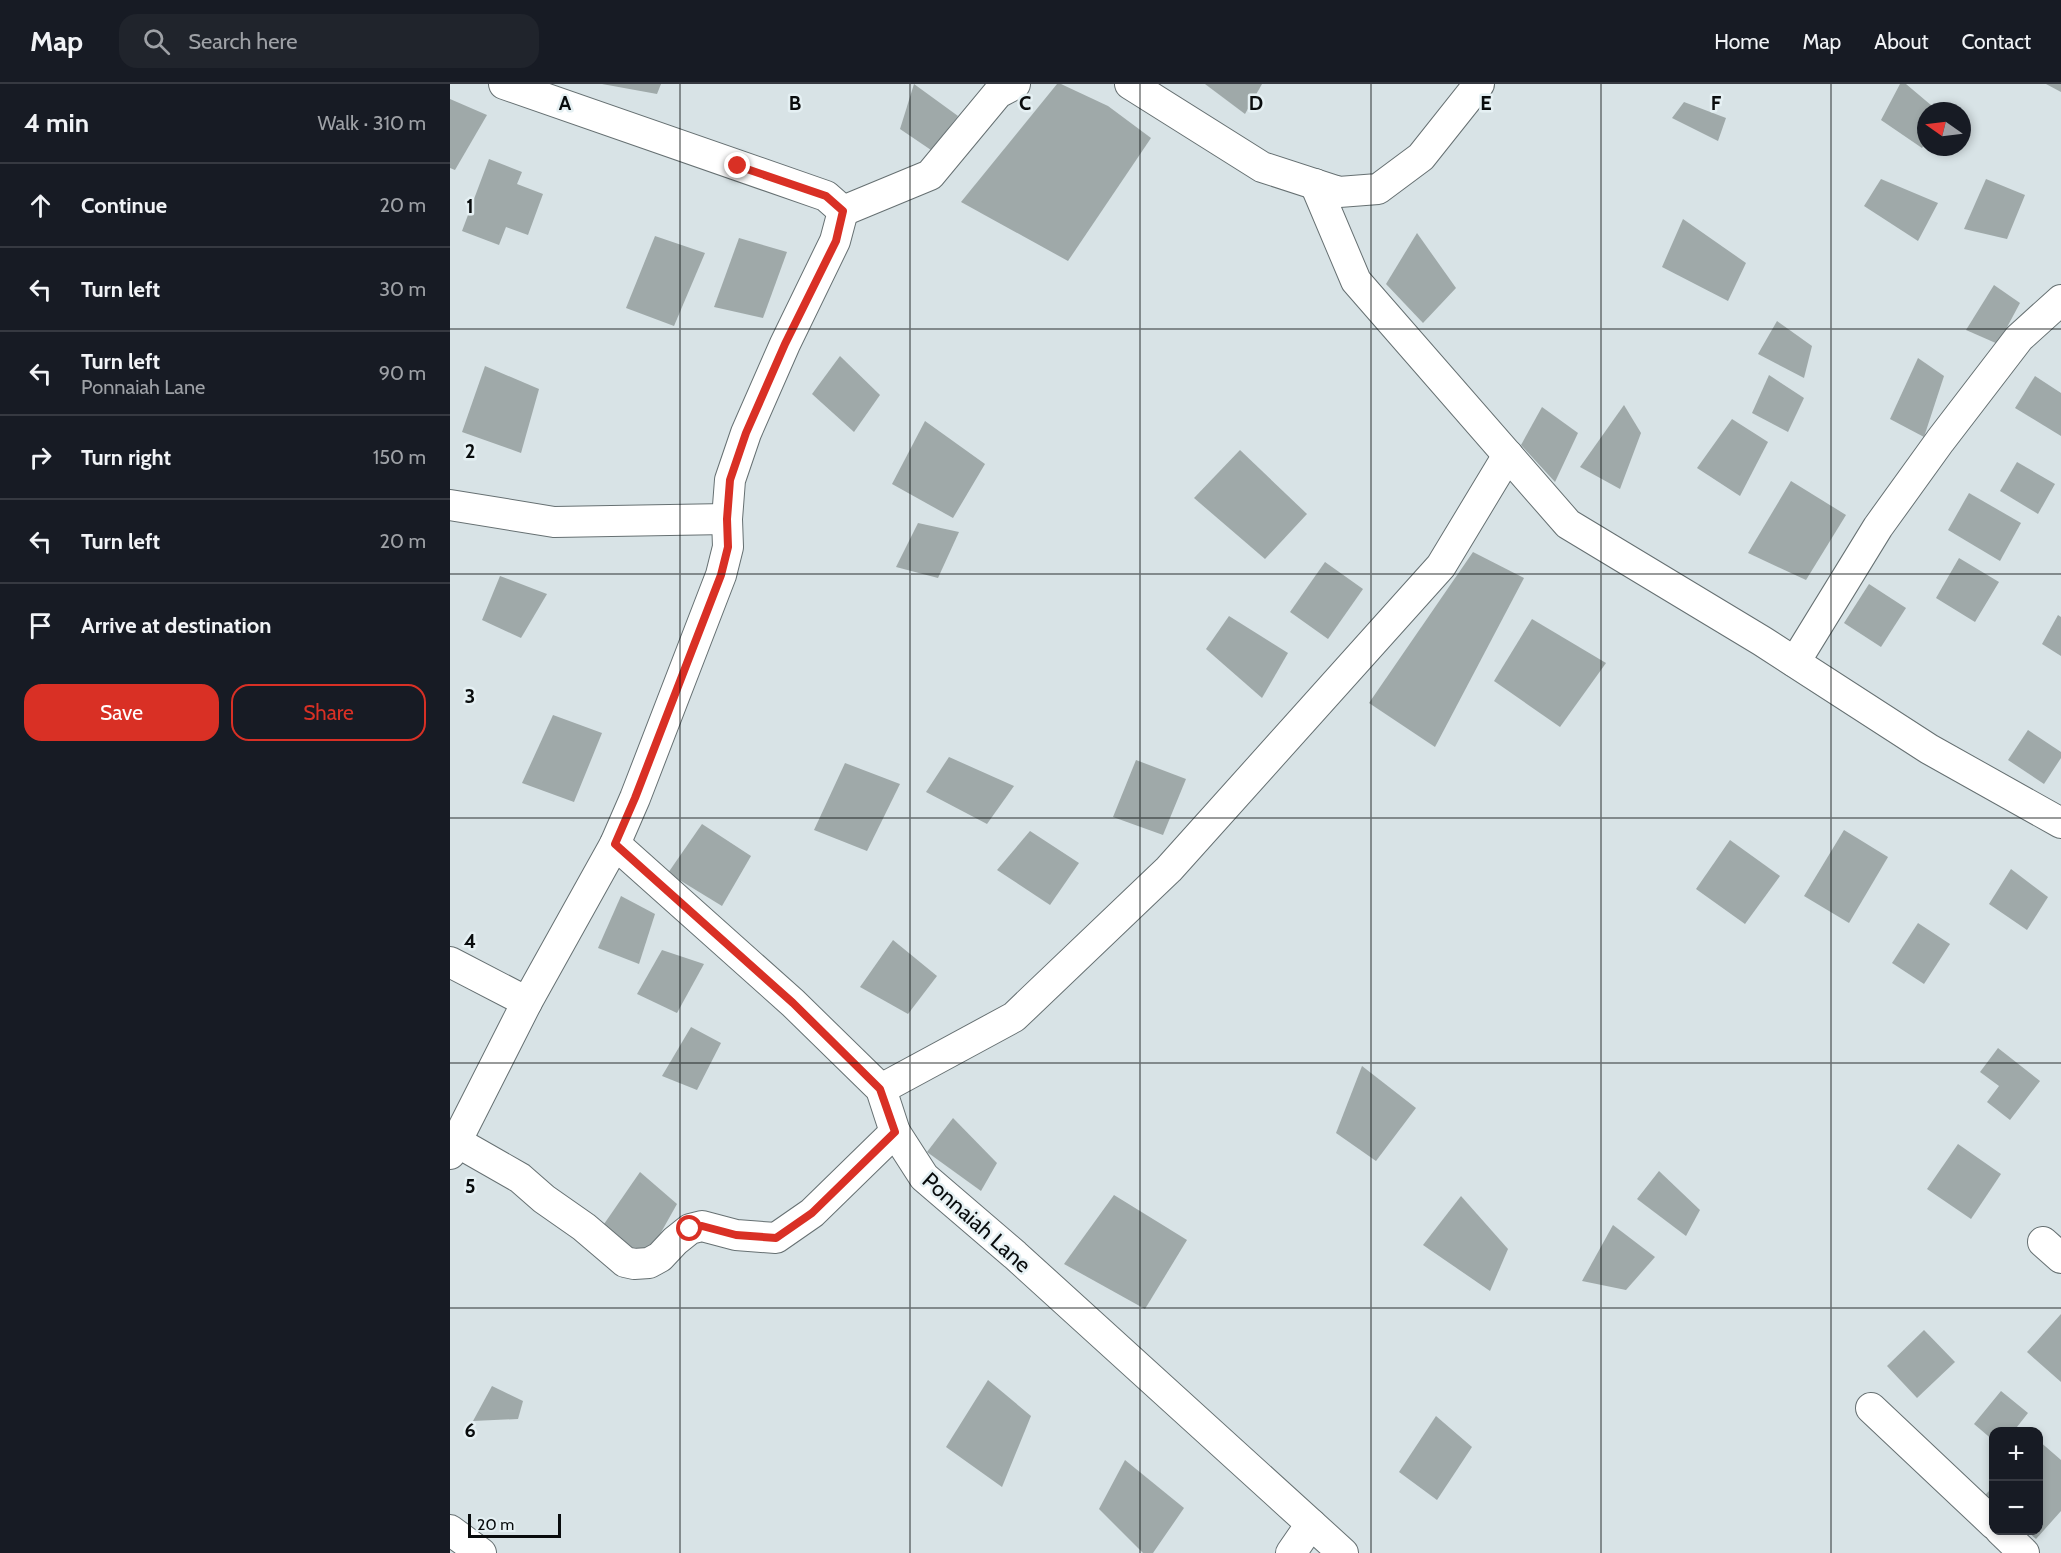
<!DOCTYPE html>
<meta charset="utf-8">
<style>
body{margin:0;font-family:Cabin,sans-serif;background:#20242c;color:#f1f3f6}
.controls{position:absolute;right:18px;bottom:18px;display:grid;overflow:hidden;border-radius:12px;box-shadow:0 3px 9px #0003}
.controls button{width:54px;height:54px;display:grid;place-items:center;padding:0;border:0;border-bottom:2px solid #363941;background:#171b24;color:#f1f3f6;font:30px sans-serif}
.compass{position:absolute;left:1467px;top:18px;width:54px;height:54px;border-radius:50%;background:#171b24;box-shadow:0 3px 9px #0003;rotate:284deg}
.scale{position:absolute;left:18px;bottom:15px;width:93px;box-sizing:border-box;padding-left:6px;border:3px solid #090c0d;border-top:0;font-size:16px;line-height:21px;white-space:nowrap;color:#090c0d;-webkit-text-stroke:4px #e5f0f3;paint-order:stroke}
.stop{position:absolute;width:18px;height:18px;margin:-14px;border:4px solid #d93025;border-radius:50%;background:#fff}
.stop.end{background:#d93025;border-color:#fff;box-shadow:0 2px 6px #0008}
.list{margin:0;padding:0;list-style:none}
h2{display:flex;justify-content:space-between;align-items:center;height:78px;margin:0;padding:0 24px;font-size:26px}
h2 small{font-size:20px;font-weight:400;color:#9ea1a6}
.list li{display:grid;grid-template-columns:39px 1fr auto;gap:18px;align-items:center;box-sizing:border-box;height:84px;padding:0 24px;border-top:2px solid #363941}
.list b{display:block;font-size:22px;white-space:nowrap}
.list p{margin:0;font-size:20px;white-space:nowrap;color:#9ea1a6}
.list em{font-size:20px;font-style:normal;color:#9ea1a6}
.actions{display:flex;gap:12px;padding:18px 24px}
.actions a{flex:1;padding:14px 0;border:2px solid #d93025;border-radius:18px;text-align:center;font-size:21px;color:#d93025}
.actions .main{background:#d93025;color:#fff}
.icon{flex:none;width:33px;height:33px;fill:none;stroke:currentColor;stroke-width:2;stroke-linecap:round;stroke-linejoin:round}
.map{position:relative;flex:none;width:1611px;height:1469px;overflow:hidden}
header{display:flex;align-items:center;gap:36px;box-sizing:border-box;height:84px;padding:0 30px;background:#171b24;border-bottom:2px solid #363941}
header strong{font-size:28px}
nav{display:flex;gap:33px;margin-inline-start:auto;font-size:21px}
.search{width:420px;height:54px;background:#20242c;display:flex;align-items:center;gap:15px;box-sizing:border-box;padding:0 21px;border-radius:18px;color:#9ea1a6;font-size:22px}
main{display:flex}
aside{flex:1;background:#171b24}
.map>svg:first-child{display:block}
</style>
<header>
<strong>Map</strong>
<div class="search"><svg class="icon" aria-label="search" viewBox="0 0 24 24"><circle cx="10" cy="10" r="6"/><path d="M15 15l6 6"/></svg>Search here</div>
<nav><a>Home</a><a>Map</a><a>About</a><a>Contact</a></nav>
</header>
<main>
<aside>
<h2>4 min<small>Walk · 310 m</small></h2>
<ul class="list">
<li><svg class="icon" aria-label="ahead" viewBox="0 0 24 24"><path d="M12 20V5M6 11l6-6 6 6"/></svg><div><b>Continue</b></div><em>20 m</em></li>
<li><svg class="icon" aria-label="left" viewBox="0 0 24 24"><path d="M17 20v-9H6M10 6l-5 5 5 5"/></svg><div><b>Turn left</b></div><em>30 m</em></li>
<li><svg class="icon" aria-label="left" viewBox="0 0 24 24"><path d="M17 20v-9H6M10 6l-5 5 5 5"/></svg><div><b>Turn left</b><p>Ponnaiah Lane</p></div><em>90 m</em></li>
<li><svg class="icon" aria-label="right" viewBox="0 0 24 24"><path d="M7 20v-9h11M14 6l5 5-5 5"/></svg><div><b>Turn right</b></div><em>150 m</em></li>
<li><svg class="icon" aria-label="left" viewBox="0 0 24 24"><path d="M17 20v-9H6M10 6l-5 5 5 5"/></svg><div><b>Turn left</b></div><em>20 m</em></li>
<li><svg class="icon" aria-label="arrive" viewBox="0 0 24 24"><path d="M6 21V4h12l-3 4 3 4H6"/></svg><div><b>Arrive at destination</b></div></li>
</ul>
<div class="actions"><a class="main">Save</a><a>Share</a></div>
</aside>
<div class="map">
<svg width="1611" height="1469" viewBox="0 0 1611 1469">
<rect width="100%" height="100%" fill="#d8e3e6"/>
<g fill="#9fa9a9">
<path d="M152 0H211L207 10Z"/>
<path d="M464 0 508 32 481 66 450 45Z"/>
<path d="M607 0H611L658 22 701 54 618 177 511 118Z"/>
<path d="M755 0H812L795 30Z"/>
<path d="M1450 0H1456L1488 27H1476V58L1472 64 1431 36Z"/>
<path d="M1596 0H1611V8Z"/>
<path d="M0 15 37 31 5 86 0 84Z"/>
<path d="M1234 18 1276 34 1268 57 1222 34Z"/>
<path d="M39 75 72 88 67 100 93 110 78 151 56 143 49 161 12 147Z"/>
<path d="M1431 95 1488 119 1468 157 1414 122Z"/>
<path d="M1536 95 1575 111 1557 155 1514 145Z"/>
<path d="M1233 135 1296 179 1278 217 1212 183Z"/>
<path d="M967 149 1006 204 973 239 936 200Z"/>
<path d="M205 152 255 169 224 242 176 224Z"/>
<path d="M289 154 337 168 313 234 264 223Z"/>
<path d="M1544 201 1570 219 1548 260 1516 246Z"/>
<path d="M1327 237 1362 262 1354 294 1308 270Z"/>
<path d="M390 272 430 311 404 348 362 310Z"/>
<path d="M1468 274 1494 292 1474 353 1440 335Z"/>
<path d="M35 282 89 305 71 369 12 348Z"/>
<path d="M1319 291 1354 314 1338 348 1302 329Z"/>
<path d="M1585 292 1611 309V352L1565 324Z"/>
<path d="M1174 321 1191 349 1170 405 1130 383Z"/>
<path d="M1092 323 1128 349 1105 398 1071 361Z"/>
<path d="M1282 335 1318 358 1290 412 1247 384Z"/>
<path d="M475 337 535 380 503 434 442 400Z"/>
<path d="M790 366 857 430 815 475 744 414Z"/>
<path d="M1567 378 1605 400 1588 430 1550 407Z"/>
<path d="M1341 397 1396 431 1356 496 1298 469Z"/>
<path d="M1519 409 1571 439 1550 477 1498 446Z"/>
<path d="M468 439 509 448 488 494 446 483Z"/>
<path d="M1023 468 1074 494 985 663 919 619Z"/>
<path d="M1509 474 1549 498 1525 538 1486 514Z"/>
<path d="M875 478 913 505 878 555 840 528Z"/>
<path d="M50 492 97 510 71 554 32 536Z"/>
<path d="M1419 500 1456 524 1431 563 1394 539Z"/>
<path d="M1608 531 1611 533V572L1592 560Z"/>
<path d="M779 532 838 569 812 614 756 565Z"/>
<path d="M1082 535 1156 579 1110 643 1044 597Z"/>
<path d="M103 631 152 649 124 718 72 699Z"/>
<path d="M1578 646 1611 668V674L1594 700 1558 676Z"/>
<path d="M499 673 564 702 537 740 476 708Z"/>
<path d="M686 676 736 695 713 751 663 733Z"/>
<path d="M395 679 450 700 417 767 364 746Z"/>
<path d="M252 740 301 772 272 822 218 789Z"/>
<path d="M1394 746 1438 773 1399 839 1354 812Z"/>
<path d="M580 747 629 779 600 821 547 786Z"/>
<path d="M1280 756 1330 792 1295 840 1246 805Z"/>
<path d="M1561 785 1598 813 1577 846 1539 820Z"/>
<path d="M171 812 205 830 189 880 148 864Z"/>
<path d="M1468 839 1500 860 1474 900 1442 879Z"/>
<path d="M443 856 487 892 458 930 410 903Z"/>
<path d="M212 866 254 880 227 929 187 910Z"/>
<path d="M241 943 271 959 247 1006 212 992Z"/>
<path d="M1548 964 1590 997 1560 1036 1537 1018 1549 1002 1530 988Z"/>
<path d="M912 982 966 1024 926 1077 886 1049Z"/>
<path d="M503 1034 547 1079 531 1107 477 1068Z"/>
<path d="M1508 1060 1551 1090 1521 1135 1477 1105Z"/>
<path d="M1209 1087 1250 1126 1236 1152 1187 1115Z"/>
<path d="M190 1088 227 1120 195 1177 152 1143Z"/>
<path d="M664 1111 737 1156 695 1225 614 1180Z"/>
<path d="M1011 1112 1058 1165 1040 1207 973 1161Z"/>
<path d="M1163 1141 1205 1173 1176 1206 1132 1197Z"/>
<path d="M1611 1230V1298L1577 1268Z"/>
<path d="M1474 1246 1505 1278 1467 1314 1437 1282Z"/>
<path d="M538 1296 581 1332 552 1403 496 1363Z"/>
<path d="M42 1302 73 1317 68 1335 23 1337Z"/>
<path d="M1551 1307 1578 1329 1563 1348H1544V1357L1524 1340Z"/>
<path d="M986 1332 1022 1363 987 1416 949 1388Z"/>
<path d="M1588 1356 1611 1376V1427L1586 1455 1576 1446H1588Z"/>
<path d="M675 1376 734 1424 703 1469H693L649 1425Z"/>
<path d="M1544 1402V1418L1535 1411Z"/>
</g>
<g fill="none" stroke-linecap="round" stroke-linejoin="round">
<g stroke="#667072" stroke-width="32">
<g id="street">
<path d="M680 0 812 83 889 108 928 105 971 73 1029 0"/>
<path d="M865 100 906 197 1118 440 1312 557 1479 665 1611 739"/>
<path d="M393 127 480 91 548 9 565 0"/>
<path d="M0 421 104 438 277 435"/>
<path d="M1345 578 1428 443 1490 357 1569 254 1611 216"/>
<path d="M165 760 343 919 431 1005 445 1048 474 1093 565 1171 893 1469"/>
<path d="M0 878 77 918"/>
<path d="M431 1005 564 933 719 785 991 482 1058 371"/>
<path d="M7 1058 70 1094 94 1115 134 1143 175 1178 184 1180 199 1179 210 1173 225 1157 240 1145 252 1142 286 1151 326 1154 362 1129 445 1048"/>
<path d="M0 1070 77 918 165 760 185 714 271 491 278 463 277 435 280 396 296 349 335 260 385 157 393 127 376 112 54 0"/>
<path d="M1593 1158 1611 1174"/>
<path d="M1421 1324 1544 1440"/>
<path d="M0 1446 31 1469"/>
<path d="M1550 1446 1574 1469"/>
<path d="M841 1469 861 1440"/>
</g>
</g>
<use href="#street" stroke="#fff" stroke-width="30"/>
</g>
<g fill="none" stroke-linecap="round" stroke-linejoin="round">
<path stroke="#d93025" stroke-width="8" d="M240 1145 252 1142 286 1151 326 1154 362 1129 445 1048 430 1005 343 919 165 760 185 714 271 491 278 463 277 435 280 396 296 349 335 260 386 157 393 127 376 112 288 82"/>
</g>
<path fill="none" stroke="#090c0d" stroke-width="1.5" stroke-opacity="0.55" d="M230 0V1469M460 0V1469M690 0V1469M921 0V1469M1151 0V1469M1381 0V1469M0 245H1611M0 490H1611M0 734H1611M0 979H1611M0 1224H1611"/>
<g text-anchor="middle" stroke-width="5" stroke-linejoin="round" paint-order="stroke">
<g font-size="22" fill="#090c0d" stroke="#e5f0f3">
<text transform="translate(527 1138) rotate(42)" y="8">Ponnaiah Lane</text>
</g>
</g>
<g font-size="20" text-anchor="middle" font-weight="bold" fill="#090c0d" stroke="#e5f0f3" stroke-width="5" stroke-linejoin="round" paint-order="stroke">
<text x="115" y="26">A</text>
<text x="345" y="26">B</text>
<text x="575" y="26">C</text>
<text x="806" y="26">D</text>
<text x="1036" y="26">E</text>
<text x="1266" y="26">F</text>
<text x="20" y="129">1</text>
<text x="20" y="374">2</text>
<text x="20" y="619">3</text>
<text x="20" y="864">4</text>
<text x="20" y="1109">5</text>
<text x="20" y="1353">6</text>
</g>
</svg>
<div class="controls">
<button>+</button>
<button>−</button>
</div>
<svg class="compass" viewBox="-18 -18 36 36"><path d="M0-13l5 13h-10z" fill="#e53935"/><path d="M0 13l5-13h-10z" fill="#9ea1a6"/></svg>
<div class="scale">20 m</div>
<div class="stop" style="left:240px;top:1145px"></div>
<div class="stop end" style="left:288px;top:82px"></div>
</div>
</main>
